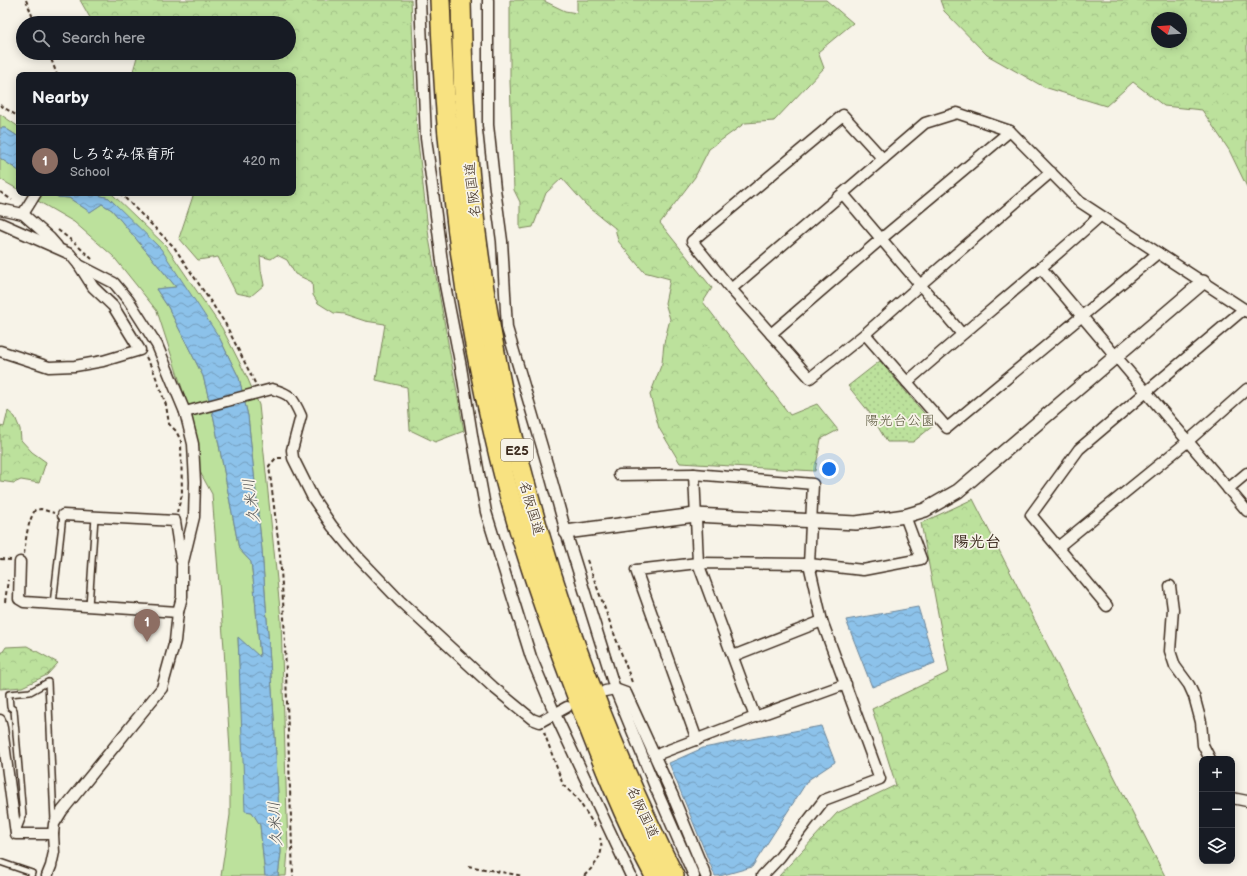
<!DOCTYPE html>
<meta charset="utf-8">
<style>
body{margin:0;font-family:"Balsamiq Sans","Klee One",sans-serif;background:#242831;color:#f1f3f6}
.controls{position:absolute;right:12px;bottom:12px;display:grid;overflow:hidden;border-radius:8px;box-shadow:0 2px 10px #0003}
.controls button{width:36px;height:36px;display:grid;place-items:center;padding:0;border:0;border-bottom:1px solid #363941;background:#171b24;color:#f1f3f6;font:20px sans-serif}
.compass{position:absolute;left:1151px;top:12px;width:36px;height:36px;border-radius:50%;background:#171b24;box-shadow:0 2px 10px #0003;rotate:287deg}
.you{position:absolute;left:829px;top:469px;width:14px;height:14px;margin:-10px;border:3px solid #fff;border-radius:50%;background:#1a73e8;box-shadow:0 0 0 6px #1a73e833}
.badge{display:grid;place-items:center;width:26px;height:26px;border-radius:50%;background:#db2777;color:#fff;font-size:13px;font-weight:700}
.pin{position:absolute;translate:-50% -33px;filter:drop-shadow(0 1px 2px #0008)}
.pin::after{content:'';position:absolute;top:21px;width:14px;height:12px;background:inherit;clip-path:polygon(0 0,100% 0,50% 100%)}
.list{margin:0;padding:0;list-style:none}
h2{display:flex;justify-content:space-between;align-items:center;height:52px;margin:0;padding:0 16px;font-size:17px}
h2 small{font-size:13px;font-weight:400;color:#9ea1a6}
.list li{display:grid;grid-template-columns:26px 1fr auto;gap:12px;align-items:center;box-sizing:border-box;height:72px;padding:0 16px;border-top:1px solid #363941}
.list b{display:block;font-size:15px;white-space:nowrap}
.list p{margin:0;font-size:13px;white-space:nowrap;color:#9ea1a6}
.list em{font-size:13px;font-style:normal;color:#9ea1a6}
.icon{flex:none;width:22px;height:22px;fill:none;stroke:currentColor;stroke-width:2;stroke-linecap:round;stroke-linejoin:round}
.map{position:relative;flex:none;width:1247px;height:876px;overflow:hidden}
.search{position:absolute;background:#171b24;box-shadow:0 2px 10px #0003;left:16px;top:16px;width:280px;height:44px;display:flex;align-items:center;gap:10px;box-sizing:border-box;padding:0 14px;border-radius:22px;color:#9ea1a6;font-size:15px}
.panel{position:absolute;background:#171b24;box-shadow:0 2px 10px #0003;left:16px;top:72px;width:280px;height:124px;border-radius:8px}
.map>svg:first-child{display:block}
</style>
<div class="map">
<svg width="1247" height="876" viewBox="0 0 1247 876">
<defs>
<pattern id="forest-crowns" width="20" height="18" patternUnits="userSpaceOnUse"><rect width="20" height="18" fill="#bce19c"/><path d="M2 6a3 3 0 1 1 6 0M12 15a3 3 0 1 1 6 0" fill="none" stroke="#a2c186"/></pattern>
<pattern id="park-dots" width="8" height="8" patternUnits="userSpaceOnUse"><rect width="8" height="8" fill="#bce19c"/><path d="M2 2h.1M6 6h.1" fill="none" stroke="#a2c186" stroke-width="1.8" stroke-linecap="round"/></pattern>
<pattern id="water-waves" width="16" height="10" patternUnits="userSpaceOnUse"><rect width="16" height="10" fill="#8cc2ea"/><path d="M0 5q4-4 8 0t8 0" fill="none" stroke="#749ebd"/></pattern>
</defs>
<rect width="100%" height="100%" fill="#f7f3e8"/>
<filter id="ink" filterUnits="userSpaceOnUse"><feTurbulence type="fractalNoise" baseFrequency=".025" numOctaves="2"/><feDisplacementMap in="SourceGraphic" scale="8" xChannelSelector="R" yChannelSelector="G"/><feConvolveMatrix kernelMatrix="1 2 1 2 8 2 1 2 1" color-interpolation-filters="sRGB"/></filter>
<g filter="url(#ink)">
<g fill="#bce19c" stroke="#7c865d">
<path d="M0 114 19 127V137L5 128H0Z"/>
<path d="M0 158 19 171V190L0 179Z"/>
<path d="M24 193H52L58 197 69 198 90 212 102 204 112 210 176 287 156 289 168 307 203 376 214 419 239 549 251 562 254 586 260 658 238 638 246 811 252 812 260 825 265 876H221L230 815V750L224 648 212 494 200 472 193 422 157 311 113 256 74 222Z"/>
<path d="M91 193H111L166 246 222 328 247 377 259 405 281 619 288 850 286 876H278L281 852 274 718 262 550 248 416 239 378 219 337 109 198Z"/>
</g>
<g fill="url(#forest-crowns)" stroke="#7c865d" fill-rule="evenodd">
<path d="M80 0H411L417 133 429 238 464 431 435 442 410 430 407 387 376 380 385 324 365 321 344 314 334 313 318 303 313 295 312 282 295 274 287 260 277 255 271 259 260 256 261 270 264 285 251 296 236 293 218 257 198 260 179 238 193 196 185 193H293V75H132L137 57 131 53H289V23H93Z"/>
<path d="M510 0H542L565 11 577 13V0H826L853 23 818 52 824 68 774 121 745 123 709 149 695 177 660 223 712 288 703 302 790 415 817 404 838 430 821 439 815 471 680 463 659 428 650 395 662 363 664 343 670 319 665 303 670 279 644 272 618 241 615 228 586 205 562 178 546 193 533 227 520 229V202L514 190 510 81Z"/>
<path d="M940 0H1247V187L1229 150 1202 110 1164 106 1133 82 1106 106 1044 87 987 55 944 11ZM1157 18H1181V42H1157Z"/>
<path d="M8 411 15 417 20 429 21 440 32 452 46 462 39 483 21 480 14 483 0 481V426L4 427Z"/>
<path d="M973 499 1165 876H779L837 813 896 785 872 709 949 672 921 523Z"/>
<path d="M27 646 58 663 47 675 22 687 0 689V653H2L6 647Z"/>
</g>
<path fill="url(#park-dots)" stroke="#7c865d" d="M880 361 934 425 913 442H887L869 412 848 386Z"/>
<g fill="url(#water-waves)" stroke="#6c8598">
<path d="M0 128H5L19 137V171L0 158Z"/>
<path d="M52 193H91L109 198 161 249 219 337 239 378 248 416 262 550 274 718 281 852 278 876H265L260 825 252 812 245 811 238 637 260 657 254 586 251 562 239 549 214 419 203 376 168 307 156 289 176 287 112 210 102 204 90 212 69 198 58 197Z"/>
<path d="M918 607 935 663 872 687 846 620Z"/>
<path d="M821 726 835 762 808 780 752 867 720 876H715L669 763 703 748Z"/>
</g>
<g fill="none" stroke-linecap="round" stroke-linejoin="round">
<g stroke="#3b2a1e" stroke-width="8">
<g id="service">
<path d="M53 604 63 515"/>
<path d="M89 606 95 517"/>
<path d="M18 829 23 816 14 710 10 707 9 694 30 692 48 682 54 821"/>
<path d="M0 862 32 873 31 876"/>
</g>
</g>
<g stroke="#3b2a1e" stroke-width="13">
<g id="minor">
<path d="M420 0 426 138 445 285 461 367 473 441 486 512 531 657 555 714 631 876"/>
<path d="M488 0V125L495 189 502 241 507 328 548 467 566 532 615 689 656 789 694 876"/>
<path d="M883 159 843 115 692 241 731 289 810 378 865 334 947 428 1158 253"/>
<path d="M843 194 962 334"/>
<path d="M0 209 23 214 50 238 57 246"/>
<path d="M23 214 36 193"/>
<path d="M0 223 70 254 79 265 114 283 129 301 157 345 185 412 193 444 195 482 194 517 182 566V597L178 612 175 641 162 688 62 811 54 824 53 834 54 852 51 866 47 876"/>
<path d="M1041 268 1247 511"/>
<path d="M731 289 925 123 957 113 1010 131 1080 202 1244 309 1247 312"/>
<path d="M771 334 881 239 1010 131"/>
<path d="M865 334 920 285 1051 172"/>
<path d="M0 351 49 367 75 366 103 361 140 350 113 306 93 287 79 265"/>
<path d="M907 382C971 326 1037 273 1100 216"/>
<path d="M185 412 272 389C291 394 293 398 301 416L292 450 293 458 313 498 332 526 356 555 400 601 493 687 532 719 540 722 567 707"/>
<path d="M694 474 698 563 755 717 846 684"/>
<path d="M619 475 694 474 813 484 809 564 822 621 880 779 824 800 780 857 762 876"/>
<path d="M1228 489 1247 473"/>
<path d="M63 515 175 521 181 560"/>
<path d="M1058 547 1187 442 1247 389"/>
<path d="M20 562 19 599 24 602 178 612"/>
<path d="M1170 586 1173 609 1170 651 1175 666 1189 685 1194 696 1201 722 1203 745 1210 759"/>
<path d="M1107 606 1031 515 1079 449 1244 309"/>
<path d="M733 656 822 621"/>
<path d="M605 691 615 689 626 693 672 794 706 876"/>
<path d="M0 720 2 728 16 834H53"/>
<path d="M697 740 636 570 698 563 809 564 863 570 921 559 905 516"/>
<path d="M661 753 755 717"/>
<path d="M1232 798 1247 801"/>
</g>
</g>
<g stroke="#3b2a1e" stroke-width="16">
<path id="tertiary" d="M566 532 695 515 856 523 905 516 925 510 958 491 1203 282"/>
</g>
<g stroke="#3b2a1e" stroke-width="22">
<g id="motorway">
<path d="M440 0C442 49 444 97 449 146 457 243 472 344 495 439 515 527 545 612 577 696 600 757 624 818 655 876"/>
<path d="M461 0C462 49 463 98 467 146 473 219 483 292 497 363 504 401 513 438 523 475 559 613 610 748 674 876"/>
</g>
</g>
<g stroke="#3b2a1e" stroke-width="2" stroke-dasharray="4 3" stroke-linecap="butt">
<path d="M26 0 35 23"/>
<path d="M49 53 57 75"/>
<path d="M0 105 19 117"/>
<path d="M0 192 12 200"/>
<path d="M120 193 174 247 225 323 255 383"/>
<path d="M58 230 76 244"/>
<path d="M79 247 92 259"/>
<path d="M146 357 154 372 166 405 169 424 176 431 181 441 182 495 177 512"/>
<path d="M282 458H276L269 466 280 555 284 616 293 876"/>
<path d="M24 554C26 539 27 524 35 510L41 509 54 513"/>
<path d="M0 559 11 560"/>
<path d="M587 560 633 685"/>
<path d="M5 602 8 580"/>
<path d="M544 732 563 785 577 798 596 828"/>
<path d="M468 866 523 876"/>
<path d="M584 876C596 864 605 855 600 838"/>
</g>
<use href="#service" stroke="#f7f3e8" stroke-width="5"/>
<use href="#minor" stroke="#f7f3e8" stroke-width="10"/>
<use href="#tertiary" stroke="#f7f3e8" stroke-width="13"/>
<use href="#motorway" stroke="#f8e281" stroke-width="19"/>
</g>
</g>
<g text-anchor="middle" stroke-width="3.5" stroke-linejoin="round" paint-order="stroke">
<rect fill="#f7f3e8" stroke="#73665b" stroke-width="1" x="501" y="439" width="32" height="22" rx="3"/>
<g font-size="13" font-weight="bold" fill="#3b2a1e">
<text x="517" y="455">E25</text>
</g>
<g font-size="14" fill="#3b2a1e" stroke="#f7f3e8">
<text transform="translate(472 190) rotate(-96)" y="5">名阪国道</text>
<text transform="translate(532 508) rotate(74)" y="5">名阪国道</text>
<text transform="translate(643 812) rotate(65)" y="5">名阪国道</text>
</g>
<g font-size="14" fill="#5b583e" stroke="#f7f3e8">
<text x="900" y="425">陽光台公園</text>
</g>
<g font-size="15" font-style="italic" fill="#4f5051" stroke="#f7f3e8">
<text transform="translate(251 501) rotate(-97)" y="5">久米川</text>
<text transform="translate(275 824) rotate(-93)" y="5">久米川</text>
</g>
<g font-size="16" font-weight="bold" fill="#3b2a1e" stroke="#f7f3e8">
<text x="977" y="547">陽光台</text>
</g>
</g>
</svg>
<div class="controls">
<button>+</button>
<button>−</button>
<button><svg class="icon" aria-label="layers" viewBox="0 0 24 24"><path d="M12 4l9 5-9 5-9-5zM3 14l9 5 9-5"/></svg></button>
</div>
<svg class="compass" viewBox="-18 -18 36 36"><path d="M0-13l5 13h-10z" fill="#e53935"/><path d="M0 13l5-13h-10z" fill="#9ea1a6"/></svg>
<div class="you"></div>
<div class="pin badge" style="left:147px;top:642px;background:#8d6e63">1</div>
<div class="search"><svg class="icon" aria-label="search" viewBox="0 0 24 24"><circle cx="10" cy="10" r="6"/><path d="M15 15l6 6"/></svg>Search here</div>
<section class="panel">
<h2>Nearby<small></small></h2>
<ul class="list">
<li><span class="badge" style="background:#8d6e63">1</span><div><b>しろなみ保育所</b><p>School</p></div><em>420 m</em></li>
</ul>
</section>
</div>
